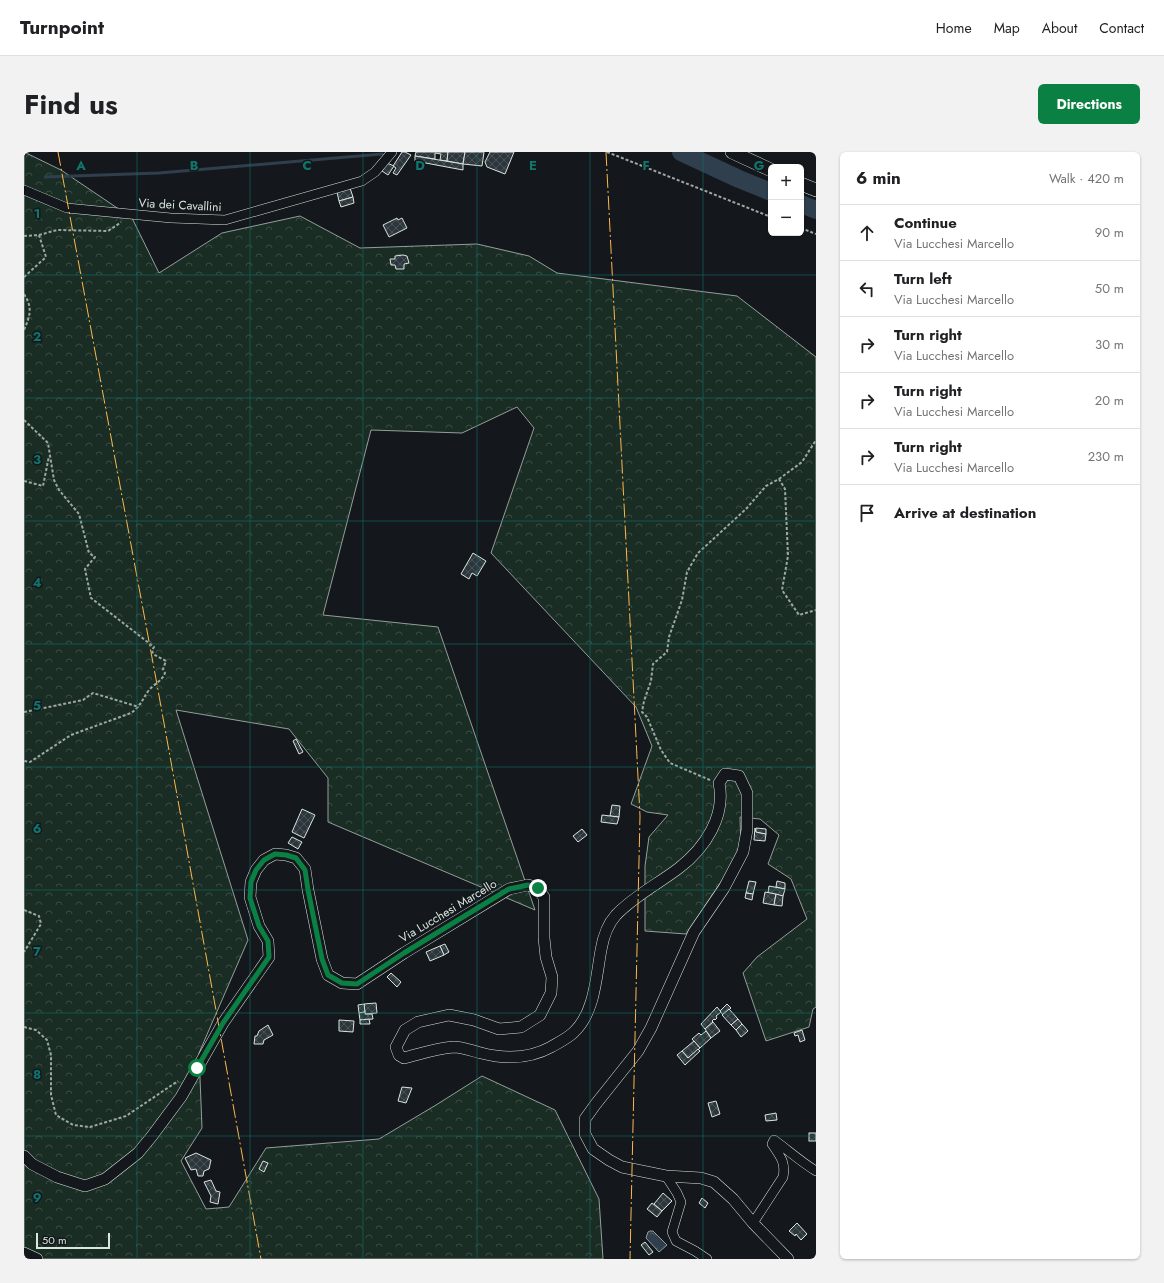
<!DOCTYPE html>
<meta charset="utf-8">
<style>
body{margin:0;font-family:Jost,sans-serif;background:#f2f2f2;color:#202124}
.controls{position:absolute;right:12px;top:12px;display:grid;overflow:hidden;border-radius:6px;box-shadow:0 1px 3px #0004}
.controls button{width:36px;height:36px;display:grid;place-items:center;padding:0;border:0;border-bottom:1px solid #e0e0e0;background:#fff;color:#202124;font:20px sans-serif}
.scale{position:absolute;left:12px;bottom:10px;width:74px;box-sizing:border-box;padding-left:4px;border:2px solid #d8e6dc;border-top:0;font-size:11px;line-height:14px;white-space:nowrap;color:#d8e6dc;-webkit-text-stroke:3px #14181c;paint-order:stroke}
.stop{position:absolute;width:12px;height:12px;margin:-9px;border:3px solid #0b8043;border-radius:50%;background:#fff}
.stop.end{background:#0b8043;border-color:#fff;box-shadow:0 1px 4px #0008}
.list{margin:0;padding:0;list-style:none}
h2{display:flex;justify-content:space-between;align-items:center;height:52px;margin:0;padding:0 16px;font-size:17px}
h2 small{font-size:13px;font-weight:400;color:#757577}
.list li{display:grid;grid-template-columns:26px 1fr auto;gap:12px;align-items:center;box-sizing:border-box;height:56px;padding:0 16px;border-top:1px solid #e0e0e0}
.list b{display:block;font-size:15px;white-space:nowrap}
.list p{margin:0;font-size:13px;white-space:nowrap;color:#757577}
.list em{font-size:13px;font-style:normal;color:#757577}
.icon{flex:none;width:22px;height:22px;fill:none;stroke:currentColor;stroke-width:2;stroke-linecap:round;stroke-linejoin:round}
.map{position:relative;flex:none;width:792px;height:1107px;overflow:hidden;border-radius:6px}
header{display:flex;align-items:center;gap:24px;box-sizing:border-box;height:56px;padding:0 20px;background:#fff;border-bottom:1px solid #e0e0e0}
header strong{font-size:19px}
nav{display:flex;gap:22px;margin-inline-start:auto;font-size:14px}
.intro{display:flex;align-items:center;justify-content:space-between;box-sizing:border-box;height:96px;padding:0 24px}
h1{margin:0;font-size:28px}
.button{padding:10px 18px;border-radius:6px;background:#0b8043;color:#fff;font-size:14px;font-weight:700}
main{display:flex;gap:24px;padding:0 24px}
aside{flex:1;background:#fff;border-radius:6px;box-shadow:0 1px 3px #0004}
.map>svg:first-child{display:block}
</style>
<header>
<strong>Turnpoint</strong>
<nav><a>Home</a><a>Map</a><a>About</a><a>Contact</a></nav>
</header>
<div class="intro"><h1>Find us</h1><a class="button">Directions</a></div>
<main>
<div class="map">
<svg width="792" height="1107" viewBox="0 0 792 1107">
<defs>
<pattern id="forest-crowns" width="20" height="18" patternUnits="userSpaceOnUse"><rect width="20" height="18" fill="#1a2d24"/><path d="M2 6a3 3 0 1 1 6 0M12 15a3 3 0 1 1 6 0" fill="none" stroke="#3b4b43"/></pattern>
<pattern id="water-ripples" width="26" height="14" patternUnits="userSpaceOnUse"><rect width="26" height="14" fill="#2f3f4d"/><path d="M2 4q2-2 4 0t4 0M15 11q2-2 4 0t4 0" fill="none" stroke="#4c5b66"/></pattern>
<pattern id="building-cross-hatch" width="8" height="8" patternUnits="userSpaceOnUse"><rect width="8" height="8" fill="#2c363c"/><path d="M0 0l8 8M0 8l8-8" fill="none" stroke="#4a5358"/></pattern>
</defs>
<rect width="100%" height="100%" fill="#14181c"/>
<path fill="url(#forest-crowns)" stroke="#939e99" d="M0 0 37 18 108 66 135 121 198 81 276 64 336 96 453 92 505 104 533 121 713 144 792 205V855L789 857 785 875 742 889 719 821 733 805 783 767 767 727 744 712 755 683 736 667 716 665 717 700 662 782 621 779V714L625 685 644 663 623 660 607 652 628 594 612 555 467 401 510 276 493 255 438 281 347 278 299 463 414 475 511 758 304 670V626L265 577 152 558 224 788 175 901 178 976 157 1009 182 1057 205 1055 242 996 355 987 412 953 458 924 531 958 575 1047 579 1107H0Z"/>
<path fill="url(#water-ripples)" stroke="#939e99" d="M626 1079H629L643 1093 635 1100 622 1086 624 1080Z"/>
<g fill="none" stroke-linecap="round" stroke-linejoin="round">
<path stroke="#2f3f4d" stroke-width="3" d="M21 25 135 21 358 2"/>
<g stroke="#2f3f4d" stroke-width="18">
<path d="M657 0 715 27 747 40"/>
<path d="M777 52 792 58"/>
</g>
</g>
<g fill="url(#building-cross-hatch)" stroke="#d8e6dc">
<path d="M378 0H381L387 3 373 23 369 21 372 16 369 14Z"/>
<path d="M392 0H424L423 9 416 8 417 2 411 1V7L391 4Z"/>
<path d="M424 0H441L439 12 423 9Z"/>
<path d="M441 0H460L458 14 439 12Z"/>
<path d="M466 0H490L481 22 463 15 461 10Z"/>
<path d="M391 4 439 12V18L391 9Z"/>
<path d="M363 11 370 14 364 23 358 19Z"/>
<path d="M326 36 329 45 315 49 313 40Z"/>
<path d="M329 45 330 51 317 55 315 49Z"/>
<path d="M373 66 374 68 378 66 383 76 365 85 359 73Z"/>
<path d="M379 103 383 104 385 111 380 112V117H372L371 113H367L366 107H371V104Z"/>
<path d="M449 401 462 409 453 424 448 421 445 427 437 422Z"/>
<path d="M272 587 279 600 275 602 269 589Z"/>
<path d="M588 653 596 654 595 665 586 664Z"/>
<path d="M278 657 291 663 280 686 268 680Z"/>
<path d="M578 663 595 665 593 672 577 670Z"/>
<path d="M731 676 732 680 742 682 741 689 730 688Z"/>
<path d="M732 676 742 677V682L732 680Z"/>
<path d="M558 677 563 683 554 690 549 684Z"/>
<path d="M268 685 278 690 274 697 264 691Z"/>
<path d="M725 729 732 730 729 742 722 741Z"/>
<path d="M753 729 761 731V737L752 735Z"/>
<path d="M745 734 761 737 759 744 744 741Z"/>
<path d="M741 740 752 742 750 753 739 751Z"/>
<path d="M722 741 729 742 728 748 721 746Z"/>
<path d="M752 742 759 744 758 754 750 753Z"/>
<path d="M421 792 425 800 420 803 416 794Z"/>
<path d="M416 794 420 803 406 809 402 800Z"/>
<path d="M367 821 377 830 373 835 363 825Z"/>
<path d="M352 851 353 861 341 862 340 852Z"/>
<path d="M340 852 341 860 335 861 334 853Z"/>
<path d="M703 852 707 856 699 863 696 859Z"/>
<path d="M693 855 697 860 692 864 693 866 691 868 690 867 688 869 689 870 681 877 677 872Z"/>
<path d="M705 857 714 867 707 873 698 863Z"/>
<path d="M341 860V862H348L349 867 336 868 335 861Z"/>
<path d="M345 867 346 872H336V868Z"/>
<path d="M714 867 718 872 712 878 707 873Z"/>
<path d="M315 868 330 869 329 880 315 879Z"/>
<path d="M689 870 696 879 687 886 681 877Z"/>
<path d="M718 872 724 879 717 885 712 878Z"/>
<path d="M244 873 249 883 240 888 239 892H230L231 884H233L235 879Z"/>
<path d="M778 878 781 888 776 890 774 883 771 884 770 881Z"/>
<path d="M682 879 687 886 676 896 668 887 675 881 677 883Z"/>
<path d="M670 889 676 896 664 906 658 899Z"/>
<path d="M674 897 676 899 661 913 653 903 658 899 664 906Z"/>
<path d="M378 935 388 936 382 951 374 949Z"/>
<path d="M692 949 696 962 688 965 684 951Z"/>
<path d="M752 961 753 968 742 969 741 963Z"/>
<rect x="785" y="981" width="7" height="8"/>
<path d="M172 1001 187 1008 185 1017 180 1019 179 1024H174L172 1017 167 1018 161 1006Z"/>
<path d="M239 1009 244 1011 240 1020 235 1017Z"/>
<path d="M187 1028 192 1039 196 1040 194 1052 186 1050 187 1044 180 1030Z"/>
<path d="M639 1041 648 1049 638 1059 630 1052Z"/>
<path d="M678 1046 684 1051 681 1056 675 1051Z"/>
<path d="M628 1051 638 1059 633 1065 623 1057Z"/>
<path d="M773 1071 783 1082 777 1088 772 1082 771 1084 765 1079Z"/>
<path d="M621 1090 629 1100 625 1103 617 1093Z"/>
</g>
<g fill="none" stroke-linecap="round" stroke-linejoin="round">
<g stroke="#d8e6dc" stroke-width="10">
<g id="minor">
<path d="M0 38 43 56 147 66 201 68 338 29 351 20 368 0"/>
<path d="M642 1024 653 1041 657 1050 648 1080 652 1089 671 1099 683 1107"/>
<path d="M729 1071 759 1025C762 1010 756 1004 748 992L750 988C764 998 777 1010 792 1019"/>
</g>
</g>
<g stroke="#d8e6dc" stroke-width="12">
<g id="tertiary">
<path d="M0 1004 8 1012 33 1025 61 1034 81 1027 114 1001 128 984 157 945 199 871 245 805 244 789 235 774 226 745 227 730 232 718 240 708 251 702 262 703 272 706 281 717 284 738 298 807 304 823 318 831 333 832 380 801 485 737 504 733 513 736 520 745V786L522 805 528 825 527 841 516 863 497 875 475 877 450 868 425 863 394 870 381 878 372 895 375 903 380 906C396 902 413 896 430 895 438 895 449 899 457 901 480 907 505 907 527 895 534 891 544 886 550 880 571 860 572 825 577 798 579 786 583 773 592 763 610 744 634 732 655 716 681 696 702 664 695 631L701 622 715 624 723 641V678L719 700 700 736 670 780 627 876 614 899 571 953 561 967V982L569 997 585 1008 598 1015 642 1024 677 1026 690 1030 709 1047 729 1071 764 1107"/>
<path d="M0 1101 13 1107"/>
</g>
</g>
<g stroke="#d8e6dc" stroke-width="14">
<g id="secondary">
<path d="M708 0 747 18"/>
<path d="M777 32 792 38"/>
</g>
</g>
<g stroke="#9da8a2" stroke-width="2" stroke-dasharray="3 2" stroke-linecap="butt">
<path d="M583 0 747 65"/>
<path d="M777 76 792 82"/>
<path d="M0 84 15 83 33 78 84 79 96 71 97 70"/>
<path d="M0 125 22 105 15 83"/>
<path d="M0 142C9 156 6 164 0 178"/>
<path d="M0 268 24 291 30 328 35 338 55 362 65 401 71 405 61 417 67 446 130 495 128 498 129 502 142 509 139 517 141 521C138 529 130 532 125 538 118 547 118 553 107 561L47 583 6 610 0 609"/>
<path d="M755 327 778 310 792 288"/>
<path d="M0 329 19 334 25 304"/>
<path d="M0 560 59 548 69 541 115 555"/>
<path d="M686 628 646 611 637 598 623 565 618 560 620 549 627 529 629 512 643 500 645 485 658 448 663 420 674 401 722 357 742 334 755 327 761 337 764 404 758 438 775 463 792 458"/>
<path d="M0 758 15 764 17 772 0 800"/>
<path d="M0 875 12 878 23 888 27 903V943L32 963 49 973 66 975 102 964 154 929"/>
</g>
<use href="#minor" stroke="#14181c" stroke-width="9"/>
<use href="#tertiary" stroke="#14181c" stroke-width="11"/>
<use href="#secondary" stroke="#14181c" stroke-width="13"/>
<g stroke="#ffb74d" stroke-width="1" stroke-dasharray="14 3 2 3" stroke-linecap="butt">
<path d="M34 0 132 527 237 1107"/>
<path d="M582 0 616 664 606 1107"/>
</g>
</g>
<g fill="none" stroke-linecap="round" stroke-linejoin="round">
<path stroke="#0b8043" stroke-width="5" d="M173 916 199 871 245 805 244 789 235 774 226 746 227 730 232 718 240 708 251 702 262 703 272 706 281 718 284 738 298 807 304 823 318 831 333 832 380 801 485 737 504 733 514 736"/>
</g>
<path fill="none" stroke="#0f766e" stroke-width="1" stroke-opacity="0.55" d="M113 0V1107M226 0V1107M339 0V1107M453 0V1107M566 0V1107M679 0V1107M0 123H792M0 246H792M0 369H792M0 492H792M0 615H792M0 738H792M0 861H792M0 984H792"/>
<g text-anchor="middle" stroke-width="3" stroke-linejoin="round" paint-order="stroke">
<g font-size="12" fill="#d8e6dc" stroke="#14181c">
<text transform="translate(156 53) rotate(3)" y="4">Via dei Cavallini</text>
<text transform="translate(424 759) rotate(-31)" y="4">Via Lucchesi Marcello</text>
</g>
</g>
<g font-size="13" text-anchor="middle" font-weight="bold" fill="#0f766e" stroke="#14181c" stroke-width="3" stroke-linejoin="round" paint-order="stroke">
<text x="57" y="18">A</text>
<text x="170" y="18">B</text>
<text x="283" y="18">C</text>
<text x="396" y="18">D</text>
<text x="509" y="18">E</text>
<text x="622" y="18">F</text>
<text x="735" y="18">G</text>
<text x="13" y="66">1</text>
<text x="13" y="189">2</text>
<text x="13" y="312">3</text>
<text x="13" y="435">4</text>
<text x="13" y="558">5</text>
<text x="13" y="681">6</text>
<text x="13" y="804">7</text>
<text x="13" y="927">8</text>
<text x="13" y="1050">9</text>
</g>
</svg>
<div class="controls">
<button>+</button>
<button>−</button>
</div>
<div class="scale">50 m</div>
<div class="stop" style="left:173px;top:916px"></div>
<div class="stop end" style="left:514px;top:736px"></div>
</div>
<aside>
<h2>6 min<small>Walk · 420 m</small></h2>
<ul class="list">
<li><svg class="icon" aria-label="ahead" viewBox="0 0 24 24"><path d="M12 20V5M6 11l6-6 6 6"/></svg><div><b>Continue</b><p>Via Lucchesi Marcello</p></div><em>90 m</em></li>
<li><svg class="icon" aria-label="left" viewBox="0 0 24 24"><path d="M17 20v-9H6M10 6l-5 5 5 5"/></svg><div><b>Turn left</b><p>Via Lucchesi Marcello</p></div><em>50 m</em></li>
<li><svg class="icon" aria-label="right" viewBox="0 0 24 24"><path d="M7 20v-9h11M14 6l5 5-5 5"/></svg><div><b>Turn right</b><p>Via Lucchesi Marcello</p></div><em>30 m</em></li>
<li><svg class="icon" aria-label="right" viewBox="0 0 24 24"><path d="M7 20v-9h11M14 6l5 5-5 5"/></svg><div><b>Turn right</b><p>Via Lucchesi Marcello</p></div><em>20 m</em></li>
<li><svg class="icon" aria-label="right" viewBox="0 0 24 24"><path d="M7 20v-9h11M14 6l5 5-5 5"/></svg><div><b>Turn right</b><p>Via Lucchesi Marcello</p></div><em>230 m</em></li>
<li><svg class="icon" aria-label="arrive" viewBox="0 0 24 24"><path d="M6 21V4h12l-3 4 3 4H6"/></svg><div><b>Arrive at destination</b></div></li>
</ul>
</aside>
</main>
